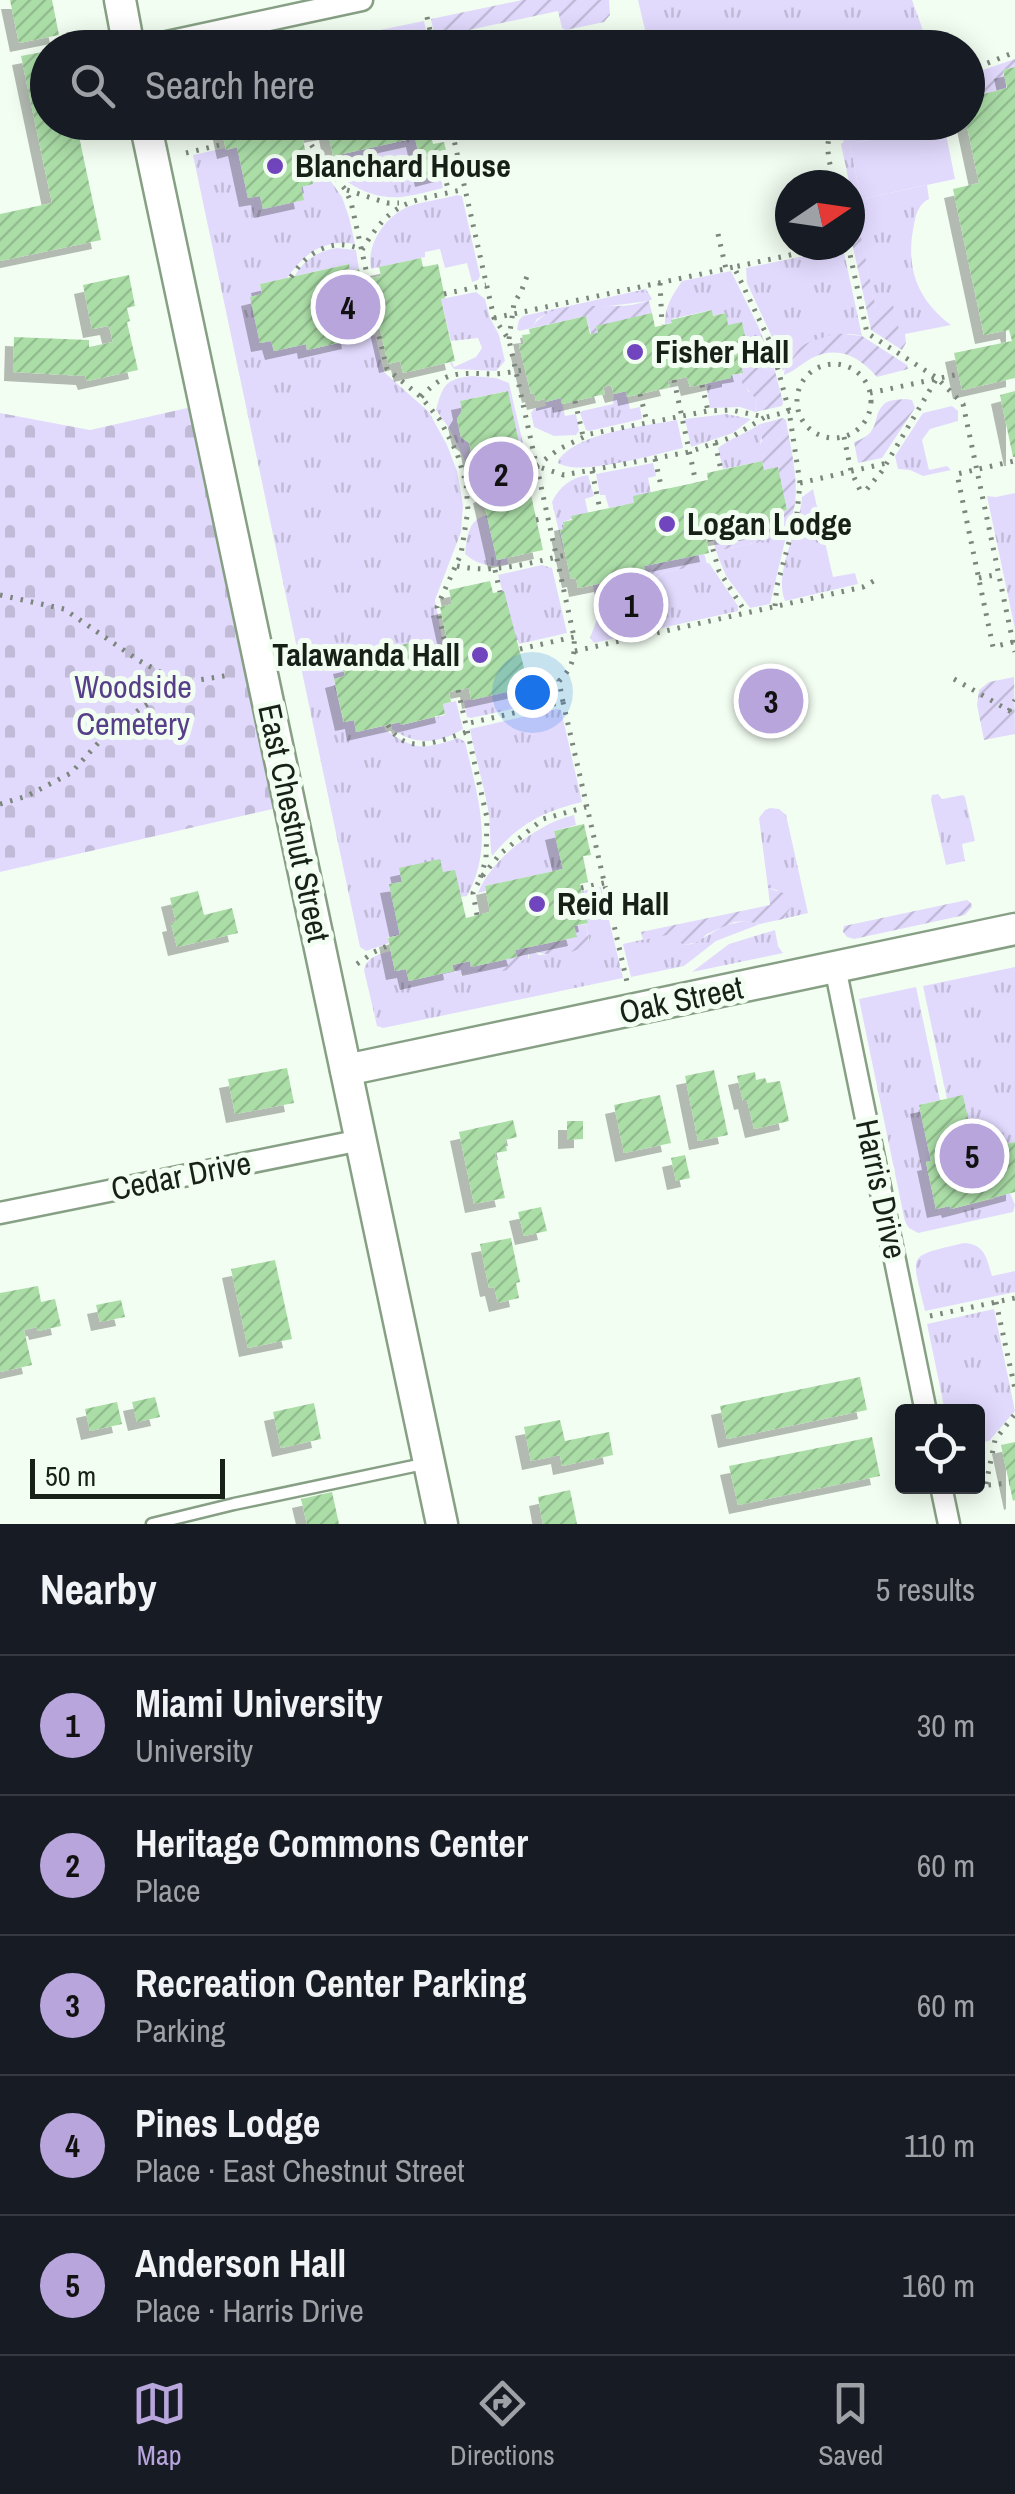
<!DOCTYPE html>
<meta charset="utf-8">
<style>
body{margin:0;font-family:"Archivo Narrow",sans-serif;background:#20242c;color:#f1f3f6}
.controls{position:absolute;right:30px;bottom:30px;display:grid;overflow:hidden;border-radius:10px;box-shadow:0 5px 25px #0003}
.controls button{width:90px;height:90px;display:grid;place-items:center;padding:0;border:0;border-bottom:2px solid #363941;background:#171b24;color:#f1f3f6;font:50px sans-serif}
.compass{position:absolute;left:775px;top:170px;width:90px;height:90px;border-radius:50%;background:#171b24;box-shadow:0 5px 25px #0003;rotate:77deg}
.scale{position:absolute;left:30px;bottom:25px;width:195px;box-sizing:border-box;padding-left:10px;border:5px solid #172117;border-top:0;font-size:28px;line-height:35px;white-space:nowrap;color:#172117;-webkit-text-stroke:8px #f3fef2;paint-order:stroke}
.you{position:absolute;left:532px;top:692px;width:35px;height:35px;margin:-25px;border:8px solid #fff;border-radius:50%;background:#1a73e8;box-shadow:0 0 0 15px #1a73e833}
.badge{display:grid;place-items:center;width:65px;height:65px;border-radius:50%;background:#b7a5dc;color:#111;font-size:32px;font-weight:700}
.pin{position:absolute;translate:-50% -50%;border:5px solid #fff;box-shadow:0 2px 10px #0006}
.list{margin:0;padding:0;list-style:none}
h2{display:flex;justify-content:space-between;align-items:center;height:130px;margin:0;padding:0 40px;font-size:42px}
h2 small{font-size:32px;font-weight:400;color:#9ea1a6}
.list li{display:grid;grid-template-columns:65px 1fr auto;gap:30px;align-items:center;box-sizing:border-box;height:140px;padding:0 40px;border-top:2px solid #363941}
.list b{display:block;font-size:38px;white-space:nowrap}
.list p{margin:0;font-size:32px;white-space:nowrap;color:#9ea1a6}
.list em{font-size:32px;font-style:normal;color:#9ea1a6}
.icon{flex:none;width:55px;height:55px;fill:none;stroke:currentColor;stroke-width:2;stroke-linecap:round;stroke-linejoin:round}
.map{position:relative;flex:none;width:1015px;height:1524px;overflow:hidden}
.search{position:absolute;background:#171b24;box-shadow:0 5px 25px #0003;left:30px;right:30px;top:30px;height:110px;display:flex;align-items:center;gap:25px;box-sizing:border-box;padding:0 35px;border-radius:55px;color:#9ea1a6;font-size:38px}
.sheet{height:830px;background:#171b24}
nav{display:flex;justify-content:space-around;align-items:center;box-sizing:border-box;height:140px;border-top:2px solid #363941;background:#171b24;font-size:28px;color:#9ea1a6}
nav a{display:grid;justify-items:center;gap:5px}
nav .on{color:#b7a5dc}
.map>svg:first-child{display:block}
</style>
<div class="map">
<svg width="1015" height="1524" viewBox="0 0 1015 1524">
<defs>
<pattern id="grass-tufts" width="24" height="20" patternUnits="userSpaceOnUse" patternTransform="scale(2.5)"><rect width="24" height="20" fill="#e2dafd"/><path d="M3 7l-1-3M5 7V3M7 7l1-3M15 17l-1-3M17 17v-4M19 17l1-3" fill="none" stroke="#c1bbd8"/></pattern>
<pattern id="cemetery-stones" width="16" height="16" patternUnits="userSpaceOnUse" patternTransform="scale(2.5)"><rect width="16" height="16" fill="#e2dafd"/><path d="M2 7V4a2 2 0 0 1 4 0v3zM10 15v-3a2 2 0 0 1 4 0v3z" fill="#c1bbd8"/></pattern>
<pattern id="garden-furrows" width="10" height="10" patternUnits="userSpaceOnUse" patternTransform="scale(2.5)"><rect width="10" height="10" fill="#e2dafd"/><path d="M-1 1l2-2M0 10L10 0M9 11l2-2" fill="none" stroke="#c1bbd8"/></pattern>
<pattern id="building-hatch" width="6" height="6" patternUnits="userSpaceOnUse" patternTransform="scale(2.5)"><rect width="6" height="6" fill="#abdda7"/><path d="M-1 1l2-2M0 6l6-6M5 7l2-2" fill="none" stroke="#92bd8f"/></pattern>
<filter id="shadow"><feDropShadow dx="-9" dy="9" stdDeviation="0" flood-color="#0004"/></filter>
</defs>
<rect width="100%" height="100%" fill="#f3fef2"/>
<g fill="url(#grass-tufts)">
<path d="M638 0H912L929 47H649Z"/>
<path d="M424 21 430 47H296Z"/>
<path d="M845 123H944L850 144 861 199 927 185 929 199C919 204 916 213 914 225 905 266 917 300 951 325L900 335 876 309 841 144 844 142 837 130Z"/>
<path d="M415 138 425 178 440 174 443 188C430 191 416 195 402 197 371 200 339 183 325 156H334Z"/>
<path d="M237 147 249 198 313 184 308 160 315 159 342 197 349 217 355 244C323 239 305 253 287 278L260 284 274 351 306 344 307 350 375 335 384 372 429 412 447 445 457 471 463 505 461 532 435 600 445 654 430 657 416 649 414 642 372 652 373 658 343 665 345 676 334 680 343 722 354 720 357 732 384 726 385 730C419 752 422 749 459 738L465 742C477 794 495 846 467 896L461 897 402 882 390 884 400 935 388 937 389 943 366 951 360 947 193 155 225 148 226 150Z"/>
<path d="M457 195 462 196 480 276 478 280 472 282 467 263 445 268 440 249 425 252V257L371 269C366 244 386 215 410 206 425 201 442 199 457 195Z"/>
<path d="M337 248 356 250 359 269 350 271 348 264 295 276C302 261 320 250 337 248Z"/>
<path d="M843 248 862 336C830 328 802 346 783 371L772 337 747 283 746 268Z"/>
<path d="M731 271 759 328 775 371 764 369 757 357 750 359 742 323 728 325 725 313 713 316 711 310 672 319V323L665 324C664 308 673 294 682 281Z"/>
<path d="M646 289 652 299 649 301 546 314 537 319 532 328 519 331 517 329 519 320 523 316Z"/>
<path d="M476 292 485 299 490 318 499 335 505 361 496 371 454 369 450 363 452 362 454 367 476 357 482 348 478 338 451 341 441 299Z"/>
<path d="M740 373 748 391 752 393 757 400 755 412 740 407 710 408 706 384Z"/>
<path d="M472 376 496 378 509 383 524 448 521 452 507 391 460 401 462 411 457 419 461 437 469 443 473 461 466 463 449 428 436 410C443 385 445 379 472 376Z"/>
<path d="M626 391 630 409 640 407 642 419 589 431 586 430 580 413 582 411 613 404 614 394Z"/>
<path d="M561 398 565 416 576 414 579 431 576 435 554 436 534 427 531 413 534 409 546 406 545 402Z"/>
<path d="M952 406 958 411V421L930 429 922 440 929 470 947 466 951 470 923 476 910 470 898 469 895 456 923 413Z"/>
<path d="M726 414 751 419 733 433 691 447 685 419Z"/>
<path d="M677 420 683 448C655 454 581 477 558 463L559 459C582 431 642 427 677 420Z"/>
<path d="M760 424C764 441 758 445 758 462L723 469 718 448C729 439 747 433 760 424Z"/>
<path d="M653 463 656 476 648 478 651 493 634 503 609 508 605 495H600L596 474Z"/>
<path d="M588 475 594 496 585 499 588 513 563 522 564 529 560 530 564 549H563L552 502C560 486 570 478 588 475Z"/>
<path d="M813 489 833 577 855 573 858 584 785 601C773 572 800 529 802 497Z"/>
<path d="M1015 493V629L987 496 996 497Z"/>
<path d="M487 515 497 560 507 558 508 564C491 568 478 565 465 554 467 537 468 519 487 515Z"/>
<path d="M789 524 770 604 750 608 726 576 716 551C741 545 771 543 789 524Z"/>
<path d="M709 563 738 606V611L594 643 590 638 599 614 595 595 620 596 642 589 665 572Z"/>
<path d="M542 565 552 568 567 633 519 644 518 640H516L498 575Z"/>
<path d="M521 688 524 699 521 707 471 718 467 717 464 701Z"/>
<path d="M456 701 463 729C438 744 416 746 392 729V724L400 722 402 725 445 715 443 704Z"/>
<path d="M557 709 561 710 582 802C542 812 519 824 492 856 489 842 491 824 488 809 483 782 475 756 470 729Z"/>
<path d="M938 794 942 799 963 795 965 797 975 841 962 844 965 861 946 865 931 800 932 795Z"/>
<path d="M770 808 779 809 786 815 808 913 783 919 788 911 777 890 768 888 759 818 765 810Z"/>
<path d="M574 815 576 825 554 831 563 869 485 886 486 891 478 893C491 859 538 823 574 815Z"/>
<path d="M601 887 623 978 383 1028 377 1026 364 970C367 957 379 954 391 951L395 971 406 969 409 981 453 971 461 976 479 971C498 978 508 966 525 965L529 957 528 952 534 950 539 955 576 951 589 941 586 924 588 922 582 891Z"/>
<path d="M745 921 760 924 716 941 684 966 631 977 623 944 667 934 684 945 692 944 726 925Z"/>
<path d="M775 930 778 946 783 953 692 972 729 944Z"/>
<path d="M1015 967V1142L975 1151 963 1096 947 1099 923 986Z"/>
<path d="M916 987 940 1100 919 1105 931 1161 926 1163 936 1209 950 1206 951 1209 994 1199V1197L1010 1193 1015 1205 1013 1212 918 1233 909 1228 905 1222 859 999Z"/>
<path d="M964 1243C985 1244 987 1259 992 1276L1015 1271V1292L925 1311C912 1253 904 1257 964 1243Z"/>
<path d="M994 1309 1015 1411 989 1441 978 1443V1412L945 1411 927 1324Z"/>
</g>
<path fill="url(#cemetery-stones)" d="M205 404 290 805 0 872V413L90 430Z"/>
<path fill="#e2dafd" d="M944 124 955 179 861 199 850 144Z"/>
<g fill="url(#garden-furrows)">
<path d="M522 0H609L610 15 604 22 566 30 562 28 558 11 464 31 467 47H437L431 19Z"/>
<path d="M1015 59V67L1003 70 1007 88 968 98V75Z"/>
<path d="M850 185 876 308 893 305 900 334H905L906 343 902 350 871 330 850 233Z"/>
<path d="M649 301 652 313 596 327 598 333 591 334 586 316 532 328C547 301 590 307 616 306 627 306 638 304 649 301Z"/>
<path d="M835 333 862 336 907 365 908 369 877 377C859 357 839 345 812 358 801 364 795 371 784 375L785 367C793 360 794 354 801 347 811 339 824 339 835 333Z"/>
<path d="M758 357 764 369 775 371 783 402 782 406 755 412 757 400 742 383 740 361Z"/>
<path d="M906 399 912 400 915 408 882 458 858 463 854 442C882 433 871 418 883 405 888 399 898 400 906 399Z"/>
<path d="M783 418 786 420C791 453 812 522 771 538 754 544 734 547 716 551L713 538 765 529 764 525 777 522 776 513 787 510 778 468 764 470 762 461 758 462 756 452 762 441 760 424Z"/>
<path d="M704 553 707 564 665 572 634 593 607 597 595 595 593 585 603 583 604 586 645 577 644 566Z"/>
<path d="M1014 677 1015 734 984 740 977 705 979 690 989 682Z"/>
<path d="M768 888 786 894 791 899 792 906 783 919 760 924 745 921 734 922 707 934 698 942 684 945 667 935 643 940 641 932 770 905Z"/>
<path d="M967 900 971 903 972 907 965 915 854 939 847 937 843 932 844 926Z"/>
<path d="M586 924 589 944C577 954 546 958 533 950L528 952V960L525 965 489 975 479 971 458 976 452 965 470 961 472 967 516 957 515 950 576 937 574 926Z"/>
</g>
<g fill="url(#building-hatch)" filter="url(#shadow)">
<path d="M10 0H52L59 35 19 43Z"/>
<path d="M48 51V122H76L101 240 0 261V214L52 203 21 56Z"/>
<path d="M1015 67V378L962 390 954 353 1012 341 1009 330 984 335 953 189 979 183 966 122 968 98 1007 88 1003 70Z"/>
<path d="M220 122H428L433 144 444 142 451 171 424 178 415 138 333 156 328 131 302 136 313 184 301 187 304 200 263 209 260 196 248 198 237 147 226 150Z"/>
<path d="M421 258 423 267 438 264 445 298 441 299 455 361 403 373 400 361 388 364 377 316 360 320 362 331 350 334 351 340 307 350 306 344 274 351 271 341 260 343 250 297 262 294 260 284 349 264 350 271 359 269 362 280 381 276 379 267Z"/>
<path d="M129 275 135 306 127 308 130 321 127 322 138 370 87 381 85 376 13 372 14 337 89 340V347L113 342 109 326 92 329 83 285Z"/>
<path d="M712 310 713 316 726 313 728 325 742 322 750 359 740 361 743 373 731 375V378L690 387 687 377 668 381 670 387 627 397 626 391 614 394 611 385 603 387 605 394 562 404 561 398 545 402V399L536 401 534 393 531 394 519 345 524 344 522 335 530 334 529 329 586 316 590 334 598 333 596 326 652 313 655 327 672 323 671 320Z"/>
<path d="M508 391 521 452 513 454 516 470 519 483 528 481 543 550 497 560 482 494 489 492 482 459 473 461 469 443 461 437 457 419 462 411 460 401Z"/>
<path d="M1015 391V457H1013L1000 395Z"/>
<path d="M762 461 764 470 778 467 787 510 776 513 778 522 764 525 765 529 706 539 709 553 644 566 646 577 604 586 603 583 578 588 576 578 571 579 560 530 564 529 563 522 572 520 571 516 634 503 633 496 708 480 707 473Z"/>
<path d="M490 581 493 593 504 591 529 687 471 700 469 688 449 692 451 702 443 704 445 714 401 725 400 722 356 732 354 720 344 722 334 679 345 676 342 665 373 658 371 652 414 642 416 649 427 646 430 657 450 653 440 607 452 604 449 590Z"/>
<path d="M584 824 591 855 583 856 588 882 580 884 588 923 574 926 577 937 515 950 517 957 471 967 470 961 452 965 453 971 409 981 406 969 395 971 388 938 400 935 389 884 402 882 399 868 440 859 443 872 455 870 466 918 490 912 485 886 563 869 554 831Z"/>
<path d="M198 891 204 915 232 908 238 933 177 947 171 923 176 922 170 898Z"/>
<path d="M287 1068 294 1103 235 1114 228 1079Z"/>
<path d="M714 1070 728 1135 698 1141 685 1076Z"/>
<path d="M755 1072 756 1080 765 1078 767 1083 780 1081 789 1121 754 1129 747 1100 743 1101 737 1076Z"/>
<path d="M660 1095 671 1143 624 1153 614 1105Z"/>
<path d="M963 1095 975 1151 1015 1142V1192L951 1209 950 1206 936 1209 926 1162 931 1161 919 1105Z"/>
<path d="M513 1120 517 1137 505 1140 507 1151 495 1153 505 1198 474 1204 459 1132Z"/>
<path d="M567 1121H583V1139L567 1140Z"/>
<path d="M685 1155 690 1178 676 1181 671 1158Z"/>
<path d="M541 1207 547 1231 524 1236 518 1212Z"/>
<path d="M511 1238 520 1282 516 1283 519 1298 498 1303 494 1287 489 1288 480 1244Z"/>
<path d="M275 1260 292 1339 248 1348 231 1269Z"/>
<path d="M38 1286 41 1302 55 1299 61 1326 38 1331 37 1327 24 1330 32 1365 0 1372V1293Z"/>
<path d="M121 1300 125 1317 100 1322 96 1305Z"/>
<path d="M860 1377 867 1410 727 1439 720 1406Z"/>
<path d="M155 1397 160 1417 137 1422 132 1402Z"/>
<path d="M117 1402 122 1424 90 1431 85 1409Z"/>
<path d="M314 1403 321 1439 281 1448 273 1412Z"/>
<path d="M560 1420 565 1441 609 1432 613 1455 562 1466 560 1455 531 1461 524 1427Z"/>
<path d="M872 1437 880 1476 738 1505 729 1466Z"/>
<path d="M1015 1442V1500L1013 1501 1001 1445Z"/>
<path d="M570 1490 577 1524H543L538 1497Z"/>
<path d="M332 1492 339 1524H307L301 1499Z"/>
</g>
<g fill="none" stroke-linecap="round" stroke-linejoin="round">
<g stroke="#87a085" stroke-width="15">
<path id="lane" d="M152 1524 234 1504 428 1463"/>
</g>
<g stroke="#87a085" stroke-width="25">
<g id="street">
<path d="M139 48 362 0"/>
<path d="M835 967 926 1412"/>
<path d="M0 1213 361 1140"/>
<path d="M941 1486 949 1524"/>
</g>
</g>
<g stroke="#87a085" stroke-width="35">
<g id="secondary">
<path d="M120 0 129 48"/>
<path d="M145 122 442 1524"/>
<path d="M346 1070 1015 929"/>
</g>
</g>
<g stroke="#7c867c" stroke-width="5" stroke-dasharray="2.5 8" stroke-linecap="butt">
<path d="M427 17 434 48"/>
<path d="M968 71 1015 52"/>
<path d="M450 122 494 318 509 340 574 637C575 656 573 668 559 681L563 702 465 724"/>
<path d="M306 136 323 164 345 189 351 202 368 279"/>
<path d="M186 153 224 144"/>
<path d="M444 173 449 193"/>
<path d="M835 185C830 163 821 141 837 122"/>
<path d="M347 190 387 203H399"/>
<path d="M718 234 726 269"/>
<path d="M848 245 867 333 937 378 963 404 1015 652"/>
<path d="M291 277C307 252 333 236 362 250 393 198 410 202 465 189"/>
<path d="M660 283 662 325"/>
<path d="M444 294 486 285"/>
<path d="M374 316 387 369 421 397 440 420 457 453 466 483 468 510 461 554 437 607 447 653"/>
<path d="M494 318 734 267"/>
<path d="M509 339 514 303 521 292 529 271"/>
<circle cx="834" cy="401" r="37"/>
<path d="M674 380 696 483"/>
<path d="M702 385 708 411"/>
<path d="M870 393 959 374"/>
<path d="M640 394 647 422"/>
<path d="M421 397C446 370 458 373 493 374 503 374 515 371 525 370"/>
<path d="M575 401 583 436"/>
<path d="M767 417 797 409"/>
<path d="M844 437 851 471 861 492"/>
<path d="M715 443 721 470"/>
<path d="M655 459 662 490"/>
<path d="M516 470 536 466 559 449 590 434 708 411 731 410 765 417 732 437 689 452 564 475 536 466"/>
<path d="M592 471 600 510"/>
<path d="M466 483 486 477"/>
<path d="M800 483 887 463"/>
<path d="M867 489 882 471 937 378"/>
<path d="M536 520 546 518"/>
<path d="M710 539 719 571 746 613"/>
<path d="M457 566C495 574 529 563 566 555"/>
<path d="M495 570 500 592"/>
<path d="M979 578 999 574"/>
<path d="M0 595 64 609 138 660 180 683"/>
<path d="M775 606 777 586 797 513 800 483 789 411 779 373 770 342 734 267 837 245"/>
<path d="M1013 642 993 647 957 474 1014 461"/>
<path d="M520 649 574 637"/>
<path d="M575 651 863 587 877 579"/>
<path d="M954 679 1015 714"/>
<path d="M523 688 528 709"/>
<path d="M458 690 487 818 486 859 480 879"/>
<path d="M563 702 627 982"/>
<path d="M1009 711 1015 700"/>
<path d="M388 725C406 758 440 740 467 732"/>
<path d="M0 804 27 796 71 773 100 741 140 709 180 683 230 675"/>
<path d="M581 888 604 883"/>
<path d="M477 915 473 893 480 879 500 854 543 819 586 807"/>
<path d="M357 964 374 952 389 945"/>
<path d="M996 1302 1015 1389"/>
<path d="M930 1316 1015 1298"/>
<path d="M986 1484 995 1440 1015 1414"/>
<path d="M978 1486 1010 1483"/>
</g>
<use href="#lane" stroke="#fff" stroke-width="10"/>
<use href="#street" stroke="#fff" stroke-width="20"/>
<use href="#secondary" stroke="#fff" stroke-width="30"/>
</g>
<g fill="#7145bd" stroke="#f3fef2" stroke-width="4">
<circle cx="275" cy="166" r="10"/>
<circle cx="635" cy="352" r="10"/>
<circle cx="667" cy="524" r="10"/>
<circle cx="480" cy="655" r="10"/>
<circle cx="537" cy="904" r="10"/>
</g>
<g text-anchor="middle" stroke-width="10" stroke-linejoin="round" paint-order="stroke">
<g font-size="32" font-weight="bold" fill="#172117" stroke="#f3fef2" text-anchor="start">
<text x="295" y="177">Blanchard House</text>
<text x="655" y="363">Fisher Hall</text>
<text x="687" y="535">Logan Lodge</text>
<text x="460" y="666" text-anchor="end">Talawanda Hall</text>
<text x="557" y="915">Reid Hall</text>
</g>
<g font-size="32" fill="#573e89" stroke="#f3fef2">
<text x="133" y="698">Woodside<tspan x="133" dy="37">Cemetery</tspan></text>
</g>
<g font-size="32" fill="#172117" stroke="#f3fef2">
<text transform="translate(294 823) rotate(78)" y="11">East Chestnut Street</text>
<text transform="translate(681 1000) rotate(-12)" y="11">Oak Street</text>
<text transform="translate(181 1176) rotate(-11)" y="11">Cedar Drive</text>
<text transform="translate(881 1189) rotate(78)" y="11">Harris Drive</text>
</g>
</g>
</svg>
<div class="controls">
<button><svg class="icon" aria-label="locate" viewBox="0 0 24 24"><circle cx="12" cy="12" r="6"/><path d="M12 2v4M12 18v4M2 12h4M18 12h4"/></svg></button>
</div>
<svg class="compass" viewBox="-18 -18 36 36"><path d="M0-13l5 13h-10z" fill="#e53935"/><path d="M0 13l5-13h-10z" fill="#9ea1a6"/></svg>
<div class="scale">50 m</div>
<div class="you"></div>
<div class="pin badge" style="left:631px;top:605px">1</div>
<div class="pin badge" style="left:501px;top:474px">2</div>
<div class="pin badge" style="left:771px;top:701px">3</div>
<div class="pin badge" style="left:348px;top:307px">4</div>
<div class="pin badge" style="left:972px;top:1156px">5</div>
<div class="search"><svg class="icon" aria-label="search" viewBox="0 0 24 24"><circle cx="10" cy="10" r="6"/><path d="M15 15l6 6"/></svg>Search here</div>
</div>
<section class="sheet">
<h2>Nearby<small>5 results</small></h2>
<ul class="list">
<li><span class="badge">1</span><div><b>Miami University</b><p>University</p></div><em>30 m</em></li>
<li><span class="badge">2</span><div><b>Heritage Commons Center</b><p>Place</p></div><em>60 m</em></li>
<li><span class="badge">3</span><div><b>Recreation Center Parking</b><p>Parking</p></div><em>60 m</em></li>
<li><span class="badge">4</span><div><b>Pines Lodge</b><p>Place · East Chestnut Street</p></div><em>110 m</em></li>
<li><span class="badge">5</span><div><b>Anderson Hall</b><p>Place · Harris Drive</p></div><em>160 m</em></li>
</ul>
</section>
<nav>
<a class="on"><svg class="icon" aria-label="map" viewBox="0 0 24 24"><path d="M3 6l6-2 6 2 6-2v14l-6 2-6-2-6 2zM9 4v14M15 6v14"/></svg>Map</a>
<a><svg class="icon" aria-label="directions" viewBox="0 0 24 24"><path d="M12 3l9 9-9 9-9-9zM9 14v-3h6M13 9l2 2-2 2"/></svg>Directions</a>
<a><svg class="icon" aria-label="saved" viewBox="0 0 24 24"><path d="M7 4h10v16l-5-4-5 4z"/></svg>Saved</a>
</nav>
